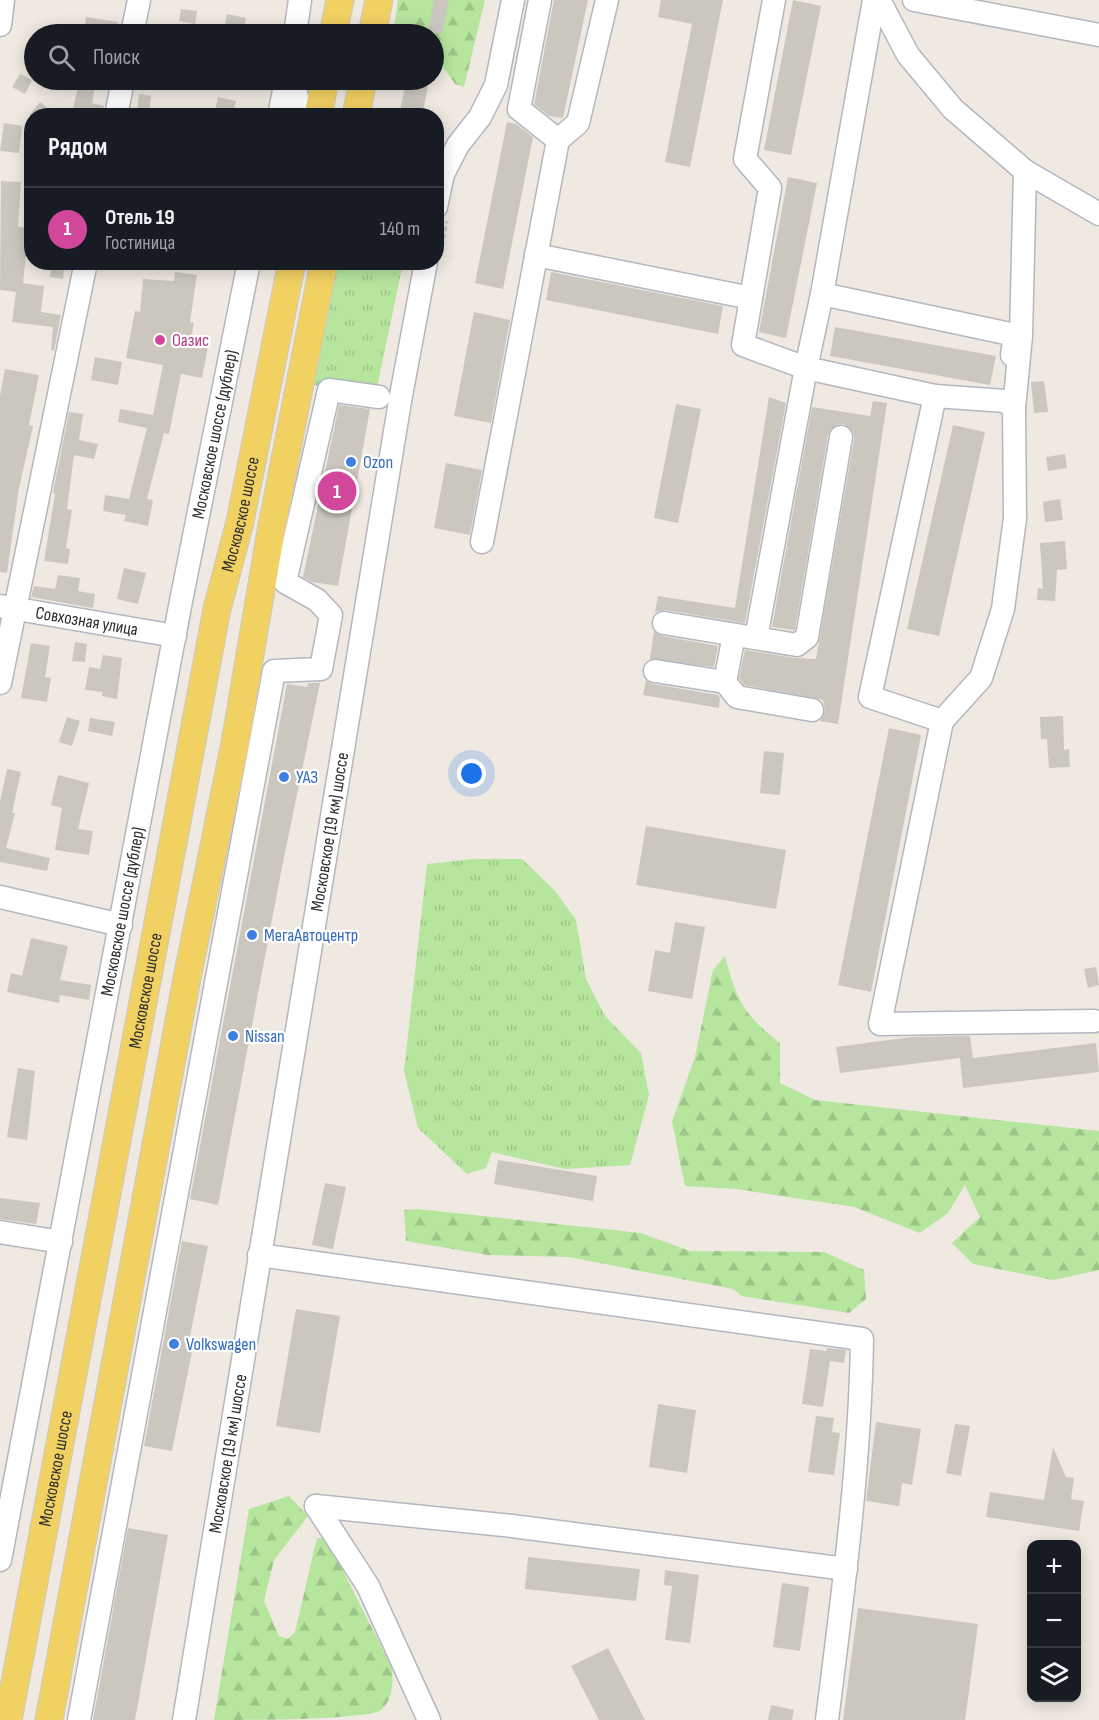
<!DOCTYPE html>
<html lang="ru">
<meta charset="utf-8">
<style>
body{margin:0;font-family:"Sofia Sans Condensed",sans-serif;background:#20242c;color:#f1f3f6}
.controls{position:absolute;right:18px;bottom:18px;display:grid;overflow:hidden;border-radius:12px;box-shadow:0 3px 15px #0003}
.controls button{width:54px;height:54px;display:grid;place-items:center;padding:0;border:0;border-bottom:2px solid #363941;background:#171b24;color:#f1f3f6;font:30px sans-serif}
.you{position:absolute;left:472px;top:774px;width:21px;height:21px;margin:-15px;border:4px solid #fff;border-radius:50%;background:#1a73e8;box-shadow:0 0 0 9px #1a73e833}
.badge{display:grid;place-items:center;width:39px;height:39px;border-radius:50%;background:#4264fb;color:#fff;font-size:20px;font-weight:700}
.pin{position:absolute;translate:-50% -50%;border:3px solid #fff;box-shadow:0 2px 6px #0006}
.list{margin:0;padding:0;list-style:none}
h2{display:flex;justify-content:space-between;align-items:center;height:78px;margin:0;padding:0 24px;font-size:26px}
h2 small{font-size:20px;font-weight:400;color:#9ea1a6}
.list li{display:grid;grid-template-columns:39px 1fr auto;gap:18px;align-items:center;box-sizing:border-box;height:84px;padding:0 24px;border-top:2px solid #363941}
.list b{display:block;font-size:22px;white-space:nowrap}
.list p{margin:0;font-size:20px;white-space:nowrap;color:#9ea1a6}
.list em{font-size:20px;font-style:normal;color:#9ea1a6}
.icon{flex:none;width:33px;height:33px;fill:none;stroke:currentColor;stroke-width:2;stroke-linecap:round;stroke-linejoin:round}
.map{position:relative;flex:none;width:1099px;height:1720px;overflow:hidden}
.search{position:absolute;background:#171b24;box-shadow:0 3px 15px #0003;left:24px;top:24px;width:420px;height:66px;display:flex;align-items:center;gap:15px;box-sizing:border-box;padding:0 21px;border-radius:33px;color:#9ea1a6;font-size:22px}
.panel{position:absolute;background:#171b24;box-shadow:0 3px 15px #0003;left:24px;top:108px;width:420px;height:162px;border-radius:24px}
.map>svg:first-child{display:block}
</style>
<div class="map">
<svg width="1099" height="1720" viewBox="0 0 1099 1720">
<defs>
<pattern id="grass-tufts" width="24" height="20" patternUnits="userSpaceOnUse" patternTransform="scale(1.5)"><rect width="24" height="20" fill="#b6e59e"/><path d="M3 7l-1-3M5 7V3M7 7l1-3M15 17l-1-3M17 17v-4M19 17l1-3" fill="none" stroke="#9dc588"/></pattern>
<pattern id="forest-firs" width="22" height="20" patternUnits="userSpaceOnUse" patternTransform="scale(1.5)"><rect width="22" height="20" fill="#b6e59e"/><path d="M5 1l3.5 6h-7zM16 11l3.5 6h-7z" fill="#9dc588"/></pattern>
</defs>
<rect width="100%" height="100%" fill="#efe9e1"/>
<g fill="url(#grass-tufts)">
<path d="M334 263H403L375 397 309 384Z"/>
<path d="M473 859H522L555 891 576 920 586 979 605 1016 641 1053 649 1095 630 1165 565 1169 492 1152 486 1168 467 1174 418 1128 404 1071 427 864Z"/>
</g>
<g fill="url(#forest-firs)">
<path d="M398 0H485L464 87 455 84 441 64 434 61V34H393Z"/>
<path d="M725 956C736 1000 744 1015 780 1043V1083L815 1100 1099 1131V1270L1053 1280 973 1264 952 1243 980 1217 965 1185 948 1213 920 1233 854 1207 736 1189 685 1186 672 1122 695 1057 713 970Z"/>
<path d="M418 1209 641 1233 690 1251 824 1252 864 1270 866 1299 849 1313 742 1296 733 1289 569 1257 488 1255 406 1241 404 1210Z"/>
<path d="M289 1496 308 1516 274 1560 264 1601 279 1636 288 1639 295 1632 317 1538H324L329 1543 392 1668C393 1683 393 1701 380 1711 356 1720 247 1720 214 1720L249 1509Z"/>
</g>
<g fill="#cbc7bf">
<path d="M434 0H449L442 34 428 31Z"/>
<path d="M554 0H588L563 118 549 116 534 104Z"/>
<path d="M661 0H723L690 167 665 162 692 24 658 17Z"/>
<path d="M793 0 821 6 791 155 764 150Z"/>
<path d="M181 9 197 11 195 24 179 21Z"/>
<path d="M227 14 246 18 243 34H223Z"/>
<path d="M86 17 118 22 116 34H84Z"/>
<path d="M20 74 32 80 25 94 12 87Z"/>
<path d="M80 80H96L92 103 104 106 103 116H71Z"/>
<path d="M406 82 428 86 422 116H399Z"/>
<path d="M139 94 151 96 149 112 137 110Z"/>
<path d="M218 97 236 101 232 116H214Z"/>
<path d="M40 102 57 116H29Z"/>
<path d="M507 122 516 124 533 137 503 289 475 283Z"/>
<path d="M4 123 22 126 19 153 0 151Z"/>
<path d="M788 177 817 183 786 338 759 332Z"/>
<path d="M1 181 21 182 18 227 29 228 23 283 44 286 41 312 61 315 54 351 51 350 53 327 12 322 16 292 0 290Z"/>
<path d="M52 262H65L63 279 50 277Z"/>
<path d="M175 272 197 275 190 322 194 323 191 338 209 342 202 378 181 374 169 434 164 433 147 499 153 500 148 526 124 521 126 515 103 511 105 495 129 499 147 428 118 422 120 409 153 415 163 365 126 358 135 311 140 312 143 279 174 281Z"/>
<path d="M551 272 723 306 718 334 546 300Z"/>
<path d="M474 312 510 320 491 423 454 416Z"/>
<path d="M835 327 996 356 990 385 830 356Z"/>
<path d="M95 357 122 362 118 385 91 380Z"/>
<path d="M5 369 39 375 29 425 33 426 19 488 7 573 0 572V396Z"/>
<path d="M1044 381 1048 412 1034 413 1031 382Z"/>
<path d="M769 397 786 403 745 623 666 610 655 612 658 596 735 608Z"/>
<path d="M873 401 887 403 838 724 820 721 825 712 823 700 744 685 739 678 745 650 795 658 816 659 854 439 853 432 844 424 836 425 828 435 795 630 772 627 812 407 870 416Z"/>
<path d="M676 404 701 409 678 523 654 518Z"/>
<path d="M339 405 370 409 338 586 312 582 303 577Z"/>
<path d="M69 412 83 414 79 440 98 444 94 459 74 455 67 509 72 510 66 548 70 549 68 564 44 561 55 494 53 492Z"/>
<path d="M953 425 985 432 939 636 907 629Z"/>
<path d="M1065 454 1067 468 1048 471 1046 457Z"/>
<path d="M446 463 482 470 470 535 434 528Z"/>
<path d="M1060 499 1063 520 1045 522 1043 502Z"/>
<path d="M1065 541 1067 569 1057 570 1055 601 1037 600 1038 588 1043 589 1040 543Z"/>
<path d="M124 568 146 573 138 604 117 599Z"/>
<path d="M58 575 80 578 78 591 95 594 93 608 31 597 34 586 55 589Z"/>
<path d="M654 631 662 636 718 646 714 667 650 659Z"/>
<path d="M75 642 87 644 85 662 72 661Z"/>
<path d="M31 643 50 646 45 677 51 678 47 702 21 698Z"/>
<path d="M103 655 122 658 117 699 102 696 103 692 85 690 89 667 100 669Z"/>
<path d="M646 680 653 684 718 695 720 698 719 708 643 695Z"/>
<path d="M308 683H320L281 872 218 1205 190 1199 287 684 307 687Z"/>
<path d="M1063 716 1064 750 1069 749 1070 767 1049 768 1047 739H1041L1040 717Z"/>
<path d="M67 717 80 721 72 746 59 742Z"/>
<path d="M90 718 115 722 112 736 88 731Z"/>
<path d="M889 728 921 735 871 992 838 985Z"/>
<path d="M764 751 784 753 780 795 760 793Z"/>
<path d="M7 769 21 772 12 813H15L6 848 50 858 47 871 0 862V802Z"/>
<path d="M58 775 89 783 78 829 93 831 89 855 55 850 62 808 51 805Z"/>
<path d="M646 826 786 850 776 909 636 885Z"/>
<path d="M675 922 705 927 692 999 648 991 655 950 670 953Z"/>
<path d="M31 938 68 946 60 980 91 985 89 1000 60 995 59 1003 7 992 11 973 22 976Z"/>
<path d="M1096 967 1099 985 1088 988 1084 969Z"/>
<path d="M970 1036 973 1058 1096 1043 1099 1072 963 1088 960 1058 840 1073 836 1047 911 1037Z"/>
<path d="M18 1068 35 1071 27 1140 7 1137Z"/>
<path d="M498 1160 597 1176 593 1201 494 1184Z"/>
<path d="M325 1183 346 1187 333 1249 312 1245Z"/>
<path d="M0 1198 40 1203 36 1224 0 1219Z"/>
<path d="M182 1241 208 1246 188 1346 193 1347 172 1451 144 1446Z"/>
<path d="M296 1309 340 1316 320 1433 276 1426Z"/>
<path d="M827 1348 846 1350 844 1363 830 1361 823 1407 802 1404 810 1349 826 1351Z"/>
<path d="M658 1404 696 1410 687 1473 649 1467Z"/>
<path d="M816 1416 834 1418 832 1432 840 1433 834 1475 808 1472Z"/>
<path d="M876 1422 921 1429 912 1485 902 1483 899 1506 866 1501Z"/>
<path d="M955 1424 970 1426 961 1476 946 1473Z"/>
<path d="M1053 1447 1066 1477 1074 1478 1071 1499 1084 1501 1079 1531 986 1517 990 1492 1044 1500Z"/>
<path d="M128 1528 168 1535 135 1720H93Z"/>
<path d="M528 1557 640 1569 636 1601 525 1589Z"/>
<path d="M665 1570 699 1575 690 1643 665 1640 672 1586 664 1585Z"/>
<path d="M782 1583 809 1587 800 1651 773 1647Z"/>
<path d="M858 1608 978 1624 965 1720H843Z"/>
<path d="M608 1648 645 1720H599L571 1666Z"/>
<path d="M771 1705 794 1710 792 1720H768Z"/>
</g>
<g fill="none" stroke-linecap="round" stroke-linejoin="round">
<g stroke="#b4b7c1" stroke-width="25">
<g id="minor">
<path d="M540 0 519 109 558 140"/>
<path d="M874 0 822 294 806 368 935 396 870 697 942 721 880 1024 1094 1021"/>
<path d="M879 0 908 55 953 109 1025 171 1099 214"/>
<path d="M914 0 1099 35"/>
<path d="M0 25 3 0"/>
<path d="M132 34 139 0"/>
<path d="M295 34 300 0"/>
<path d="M294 80 300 116"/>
<path d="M116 116 123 80"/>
<path d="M279 116 286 80"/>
<path d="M436 207 443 174 458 145 480 117 496 85 513 0"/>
<path d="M536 255 751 298"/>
<path d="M822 294 1015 335 1012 355"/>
<path d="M935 396 1005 401 1014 408"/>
<path d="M482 542 558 140 578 123 607 0"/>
<path id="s1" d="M0 606 175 636"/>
<path d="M664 623 797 645 807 637 841 437"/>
<path d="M756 638 806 368 743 345 770 188 745 159 774 0"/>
<path d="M655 671 725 682 734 635"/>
<path d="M725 682 737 697 812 710"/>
<path d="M0 683 86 262"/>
<path d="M942 721 981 678 1003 609 1015 518 1014 408 1021 336 1025 171"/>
<path d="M0 897 121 925"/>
<path d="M0 1232 61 1242"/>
<path d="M259 1255 862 1339C860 1467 843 1593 827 1720"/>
<path d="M316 1506 512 1526 846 1569"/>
<path d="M316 1506 368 1586 429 1720"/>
<path id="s2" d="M0 1560 181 601 249 262"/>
<path d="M79 1720 274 671 321 669 331 615 317 600 285 582 329 390 379 397"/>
<path id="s3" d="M184 1720 400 401 426 262"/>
</g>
</g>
<g stroke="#c9c9c9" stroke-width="29">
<g id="major">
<path d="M333 34 340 0"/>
<path d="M372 34 379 0"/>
<path d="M318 116 325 80"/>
<path d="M356 116 363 80"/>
<path id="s4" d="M8 1720 217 609 240 522 292 262"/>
<path d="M49 1720 187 978 235 743 272 525 324 262"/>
</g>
</g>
<path stroke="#c9c9c9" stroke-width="3" stroke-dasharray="4.5 3" stroke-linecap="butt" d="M441 253 447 221"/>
<use href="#minor" stroke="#fff" stroke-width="22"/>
<use href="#major" stroke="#f2d163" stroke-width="27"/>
</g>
<circle fill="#d1479c" stroke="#fff" stroke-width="2" cx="160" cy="340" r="6"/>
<g fill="#3f7fe0" stroke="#fff" stroke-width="2">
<circle cx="351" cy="462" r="6"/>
<circle cx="284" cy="777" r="6"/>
<circle cx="252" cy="935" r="6"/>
<circle cx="233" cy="1036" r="6"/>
<circle cx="174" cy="1344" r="6"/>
</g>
<g text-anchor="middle" stroke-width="4.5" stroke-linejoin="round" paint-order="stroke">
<g font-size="18" fill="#b23c85" stroke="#fff" text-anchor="start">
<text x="172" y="346">Оазис</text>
</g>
<g font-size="18" fill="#2e2e2e" stroke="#fff">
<text dy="6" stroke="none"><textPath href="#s2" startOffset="1146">Московское шоссе (дублер)</textPath></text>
<text dy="6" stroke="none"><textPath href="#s4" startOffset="1228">Московское шоссе</textPath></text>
<text dy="6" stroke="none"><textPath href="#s1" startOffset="88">Совхозная улица</textPath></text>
<text dy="6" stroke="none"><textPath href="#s3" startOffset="900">Московское (19 км) шоссе</textPath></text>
<text dy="6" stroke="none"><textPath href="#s2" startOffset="660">Московское шоссе (дублер)</textPath></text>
<text dy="6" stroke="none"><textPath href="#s4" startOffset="742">Московское шоссе</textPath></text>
<text dy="6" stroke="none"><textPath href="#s3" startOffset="270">Московское (19 км) шоссе</textPath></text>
<text dy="6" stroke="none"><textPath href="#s4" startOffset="256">Московское шоссе</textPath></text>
</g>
<g font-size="18" fill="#366cbe" stroke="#fff" text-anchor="start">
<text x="363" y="468">Ozon</text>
<text x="296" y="783">УАЗ</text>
<text x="264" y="941">МегаАвтоцентр</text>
<text x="245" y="1042">Nissan</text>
<text x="186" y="1350">Volkswagen</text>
</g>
</g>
</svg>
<div class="controls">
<button>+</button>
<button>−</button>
<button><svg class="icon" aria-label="layers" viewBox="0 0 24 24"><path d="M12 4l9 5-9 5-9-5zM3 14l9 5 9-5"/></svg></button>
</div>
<div class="you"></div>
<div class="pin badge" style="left:337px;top:491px;background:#d1479c">1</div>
<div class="search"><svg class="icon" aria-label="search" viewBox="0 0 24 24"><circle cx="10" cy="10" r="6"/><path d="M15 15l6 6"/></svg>Поиск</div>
<section class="panel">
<h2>Рядом<small></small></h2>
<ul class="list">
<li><span class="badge" style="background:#d1479c">1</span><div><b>Отель 19</b><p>Гостиница</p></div><em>140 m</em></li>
</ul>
</section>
</div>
